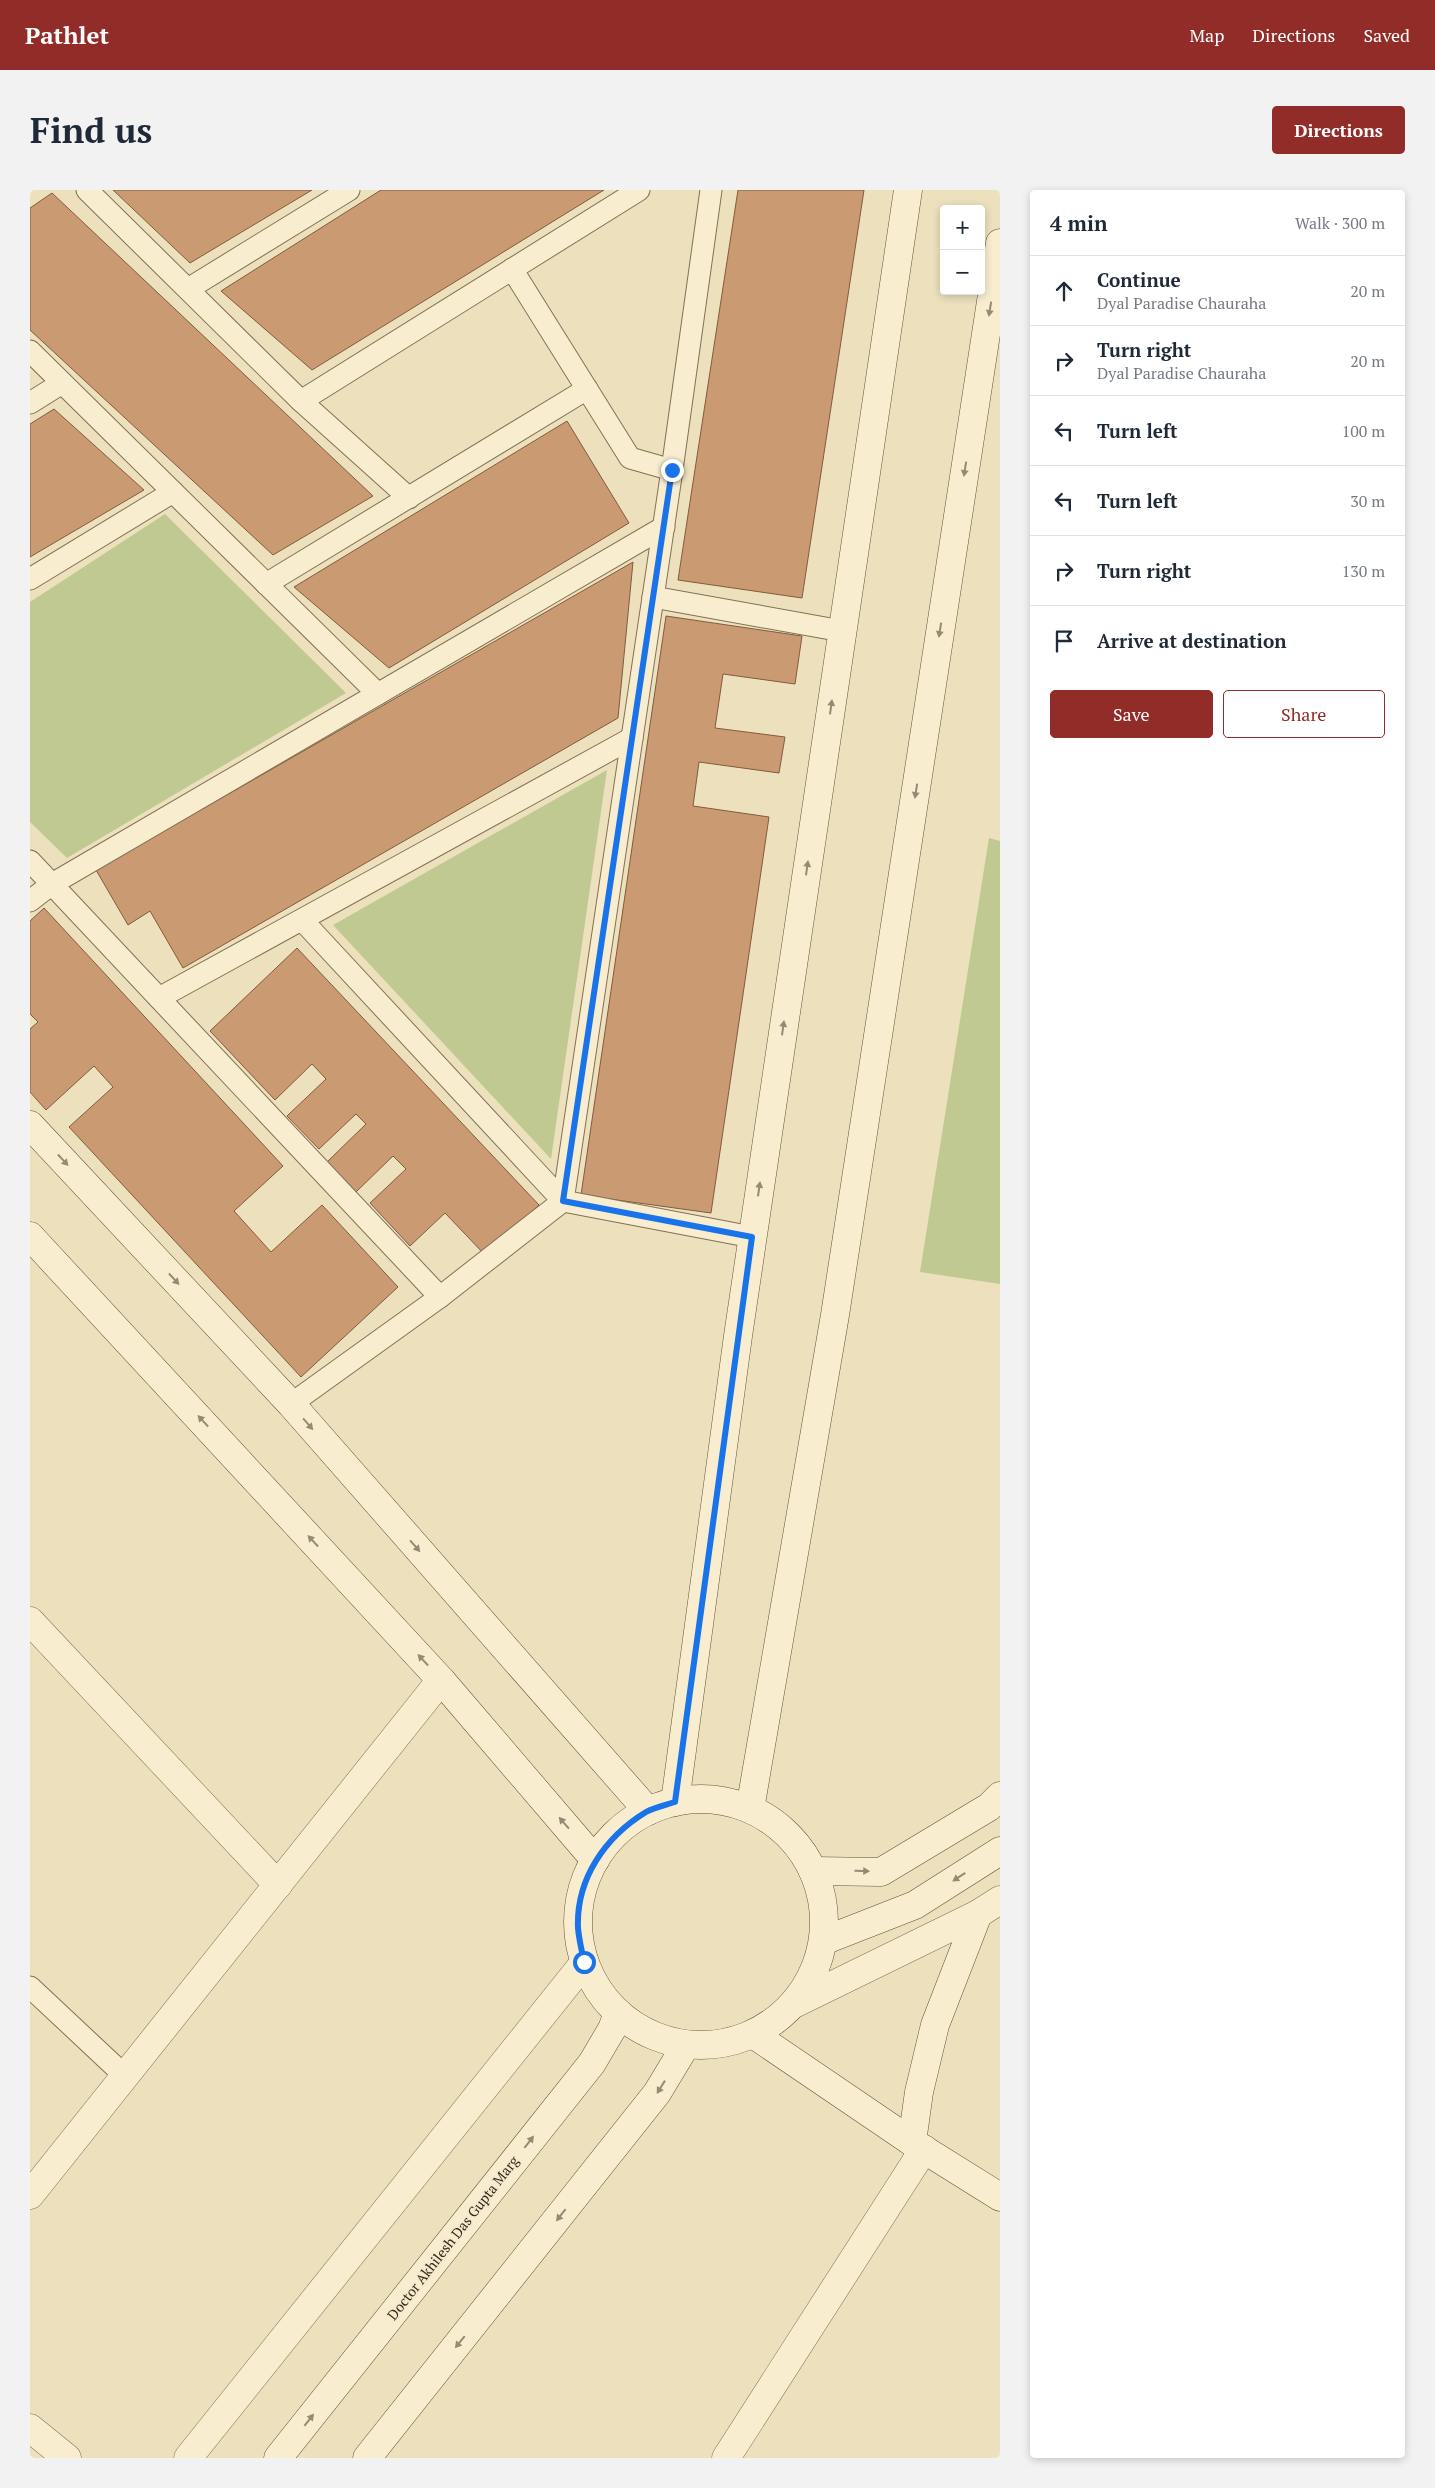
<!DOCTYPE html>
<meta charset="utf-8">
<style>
body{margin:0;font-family:"PT Serif",serif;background:#f2f2f3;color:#1f2937}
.controls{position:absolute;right:15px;top:15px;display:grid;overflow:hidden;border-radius:5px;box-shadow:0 2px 8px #0003}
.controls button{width:45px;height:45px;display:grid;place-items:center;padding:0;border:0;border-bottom:1px solid #e0e1e3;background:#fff;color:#1f2937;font:25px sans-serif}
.stop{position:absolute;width:15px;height:15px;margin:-11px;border:4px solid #1a73e8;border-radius:50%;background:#fff}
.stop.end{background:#1a73e8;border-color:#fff;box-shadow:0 1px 5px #0008}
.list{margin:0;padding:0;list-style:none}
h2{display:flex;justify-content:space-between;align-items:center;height:65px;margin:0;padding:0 20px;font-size:21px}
h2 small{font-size:16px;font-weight:400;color:#747a83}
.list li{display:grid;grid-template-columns:32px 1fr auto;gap:15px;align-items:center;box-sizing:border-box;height:70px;padding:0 20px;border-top:1px solid #e0e1e3}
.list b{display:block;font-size:19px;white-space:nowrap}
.list p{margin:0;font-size:16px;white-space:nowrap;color:#747a83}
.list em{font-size:16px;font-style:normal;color:#747a83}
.actions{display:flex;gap:10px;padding:15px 20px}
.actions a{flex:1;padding:11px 0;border:1px solid #912c28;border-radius:5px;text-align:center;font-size:18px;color:#912c28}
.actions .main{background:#912c28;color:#fff}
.icon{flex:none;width:28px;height:28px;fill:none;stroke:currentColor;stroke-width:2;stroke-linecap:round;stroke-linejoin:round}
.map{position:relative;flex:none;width:970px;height:2268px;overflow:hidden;border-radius:5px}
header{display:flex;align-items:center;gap:30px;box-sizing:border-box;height:70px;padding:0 25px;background:#912c28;color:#fff}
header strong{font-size:24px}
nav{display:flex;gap:28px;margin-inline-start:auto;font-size:18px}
.intro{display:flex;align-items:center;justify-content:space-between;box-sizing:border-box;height:120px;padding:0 30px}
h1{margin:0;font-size:35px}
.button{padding:12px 22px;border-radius:5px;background:#912c28;color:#fff;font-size:18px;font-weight:700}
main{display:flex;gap:30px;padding:0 30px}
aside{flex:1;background:#fff;border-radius:5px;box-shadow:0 2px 8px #0003}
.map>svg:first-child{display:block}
</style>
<header>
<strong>Pathlet</strong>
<nav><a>Map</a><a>Directions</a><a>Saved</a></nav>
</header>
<div class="intro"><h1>Find us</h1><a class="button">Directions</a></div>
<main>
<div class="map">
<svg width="970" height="2268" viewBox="0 0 970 2268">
<rect width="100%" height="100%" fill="#ece0bd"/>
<g fill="#c1c992">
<path d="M135 324 316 503 37 668 0 632V412Z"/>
<path d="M577 580 521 969 303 735Z"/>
<path d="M959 648 970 651V1094L890 1082Z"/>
</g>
<g fill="#ca9a73" stroke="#825b3d">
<path d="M83 0H282L160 73Z"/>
<path d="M351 0H574L282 180 191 101Z"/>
<path d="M708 0H834L772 408 648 390Z"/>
<path d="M22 3 343 306 243 365 0 140V18Z"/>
<path d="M24 219 114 300 0 367V234Z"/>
<path d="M537 231 599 333 359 478 264 397Z"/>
<path d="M603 372 588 528 153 778 120 721 98 735 66 680Z"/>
<path d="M636 426 772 446 765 494 693 484 685 538 755 547 749 583 669 572 663 616 739 627 681 1023 551 1005Z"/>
<path d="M14 718 253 976 204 1021 241 1062 292 1015 368 1097 271 1187 39 937 83 897 64 876 16 920 0 902V839L8 832 0 824V731Z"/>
<path d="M267 758 509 1015 456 1066 415 1023 380 1056 340 1013 376 979 363 966 326 1002 297 972 336 934 326 924 289 959 257 926 296 889 282 874 245 910 180 841Z"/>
</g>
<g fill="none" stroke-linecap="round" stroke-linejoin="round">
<g stroke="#837057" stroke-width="23">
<g id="lane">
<path d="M57 0 271 211 379 308"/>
<path d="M482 79 600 268 642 280"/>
<path d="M158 99 319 0"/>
<path d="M0 161 348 504"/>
<path d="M271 211 609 0"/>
<path d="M0 213 32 193"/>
<path d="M0 389 143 302"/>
<path d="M236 394 557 199"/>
<path d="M623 407 812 441"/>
<path d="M0 671 410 1107"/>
<path d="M0 711 22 694 634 337"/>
<path d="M272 730 533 1011 722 1047"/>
<path d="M129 808 602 548"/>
<path d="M261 1214 410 1107 533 1011 642 280 681 0"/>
<path d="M0 1797 95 1886"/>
</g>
</g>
<g stroke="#837057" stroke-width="29">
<g id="street">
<path d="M0 1431 248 1695"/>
<path d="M762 1815 948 1724 970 1710"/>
<path d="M0 2005 411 1490"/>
<path d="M0 2238 37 2268"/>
<path d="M158 2268 554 1773"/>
<path d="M696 2268 894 1959"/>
</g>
</g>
<g stroke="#65513a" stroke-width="29">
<g id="secondary">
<path d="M0 935 261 1214 618 1621"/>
<path d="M0 1046 411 1490 565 1670"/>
<circle cx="671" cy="1732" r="123"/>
<path d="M645 1612 708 1146 878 0"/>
<path d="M720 1619 805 1125 970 53"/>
<path d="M783 1681 851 1682 959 1617 970 1606"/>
<path d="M793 1751 885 1715 970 1661"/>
<path d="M723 1844 882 1952 970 2007"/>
<path d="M882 1952 889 1902 905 1835 948 1724"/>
<path d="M248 2268 562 1873 582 1839 588 1823"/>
<path d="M337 2268 627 1903 656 1855"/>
</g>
</g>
<use href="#lane" stroke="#f8edcf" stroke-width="21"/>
<use href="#street" stroke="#f8edcf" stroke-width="28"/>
<use href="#secondary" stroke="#f8edcf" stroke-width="28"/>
</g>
<defs><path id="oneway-solid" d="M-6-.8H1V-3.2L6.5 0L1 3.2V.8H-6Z" transform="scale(1.25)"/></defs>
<g fill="#968a75">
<use href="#oneway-solid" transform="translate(960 119) rotate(99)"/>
<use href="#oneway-solid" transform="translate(935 279) rotate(99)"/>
<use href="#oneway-solid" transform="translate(910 440) rotate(99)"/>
<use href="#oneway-solid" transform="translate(801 517) rotate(-82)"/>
<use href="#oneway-solid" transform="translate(886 601) rotate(99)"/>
<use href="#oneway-solid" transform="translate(777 678) rotate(-82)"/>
<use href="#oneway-solid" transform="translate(753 838) rotate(-82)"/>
<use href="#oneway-solid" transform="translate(33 970) rotate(47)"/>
<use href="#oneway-solid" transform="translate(729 999) rotate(-82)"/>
<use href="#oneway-solid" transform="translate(144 1089) rotate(47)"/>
<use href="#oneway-solid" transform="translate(173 1231) rotate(-133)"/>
<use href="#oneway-solid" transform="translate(278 1234) rotate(49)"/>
<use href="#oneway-solid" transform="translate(283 1351) rotate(-133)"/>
<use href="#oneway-solid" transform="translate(385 1356) rotate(49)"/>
<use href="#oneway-solid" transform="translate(393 1470) rotate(-133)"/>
<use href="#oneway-solid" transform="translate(534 1633) rotate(-131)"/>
<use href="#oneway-solid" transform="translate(832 1681) rotate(1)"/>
<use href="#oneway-solid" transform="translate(929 1687) rotate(147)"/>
<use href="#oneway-solid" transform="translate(631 1897) rotate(122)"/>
<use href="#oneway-solid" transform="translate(499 1952) rotate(-52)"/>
<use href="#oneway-solid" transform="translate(531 2025) rotate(128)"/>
<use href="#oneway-solid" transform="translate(430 2152) rotate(129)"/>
<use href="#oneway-solid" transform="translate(279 2230) rotate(-52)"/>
</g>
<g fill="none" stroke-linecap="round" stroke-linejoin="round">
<path stroke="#1a73e8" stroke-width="6" d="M554 1772C552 1761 549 1750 548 1738 546 1689 575 1647 616 1622 625 1617 636 1615 645 1612L722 1047 533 1011 642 280"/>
</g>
<g text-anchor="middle" stroke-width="4" stroke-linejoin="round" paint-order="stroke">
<g font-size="14" fill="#33271b" stroke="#f4eacc">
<text transform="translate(423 2048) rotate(-52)" y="5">Doctor Akhilesh Das Gupta Marg</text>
</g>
</g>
</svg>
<div class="controls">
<button>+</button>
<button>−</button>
</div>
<div class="stop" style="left:554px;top:1772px"></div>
<div class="stop end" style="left:642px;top:280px"></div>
</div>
<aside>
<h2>4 min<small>Walk · 300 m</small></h2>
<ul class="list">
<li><svg class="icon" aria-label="ahead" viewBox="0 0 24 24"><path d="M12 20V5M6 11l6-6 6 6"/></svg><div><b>Continue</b><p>Dyal Paradise Chauraha</p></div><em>20 m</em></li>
<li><svg class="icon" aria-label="right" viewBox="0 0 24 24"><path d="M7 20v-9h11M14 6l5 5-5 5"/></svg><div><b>Turn right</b><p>Dyal Paradise Chauraha</p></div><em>20 m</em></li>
<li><svg class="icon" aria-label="left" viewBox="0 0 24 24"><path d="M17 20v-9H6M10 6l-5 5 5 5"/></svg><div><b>Turn left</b></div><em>100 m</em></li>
<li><svg class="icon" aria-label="left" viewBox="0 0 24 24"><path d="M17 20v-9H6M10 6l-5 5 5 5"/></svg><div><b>Turn left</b></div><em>30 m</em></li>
<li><svg class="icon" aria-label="right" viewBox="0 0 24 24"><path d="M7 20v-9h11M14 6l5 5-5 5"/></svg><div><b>Turn right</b></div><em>130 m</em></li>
<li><svg class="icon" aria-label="arrive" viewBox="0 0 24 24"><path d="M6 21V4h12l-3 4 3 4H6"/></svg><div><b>Arrive at destination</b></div></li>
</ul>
<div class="actions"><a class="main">Save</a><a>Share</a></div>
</aside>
</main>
